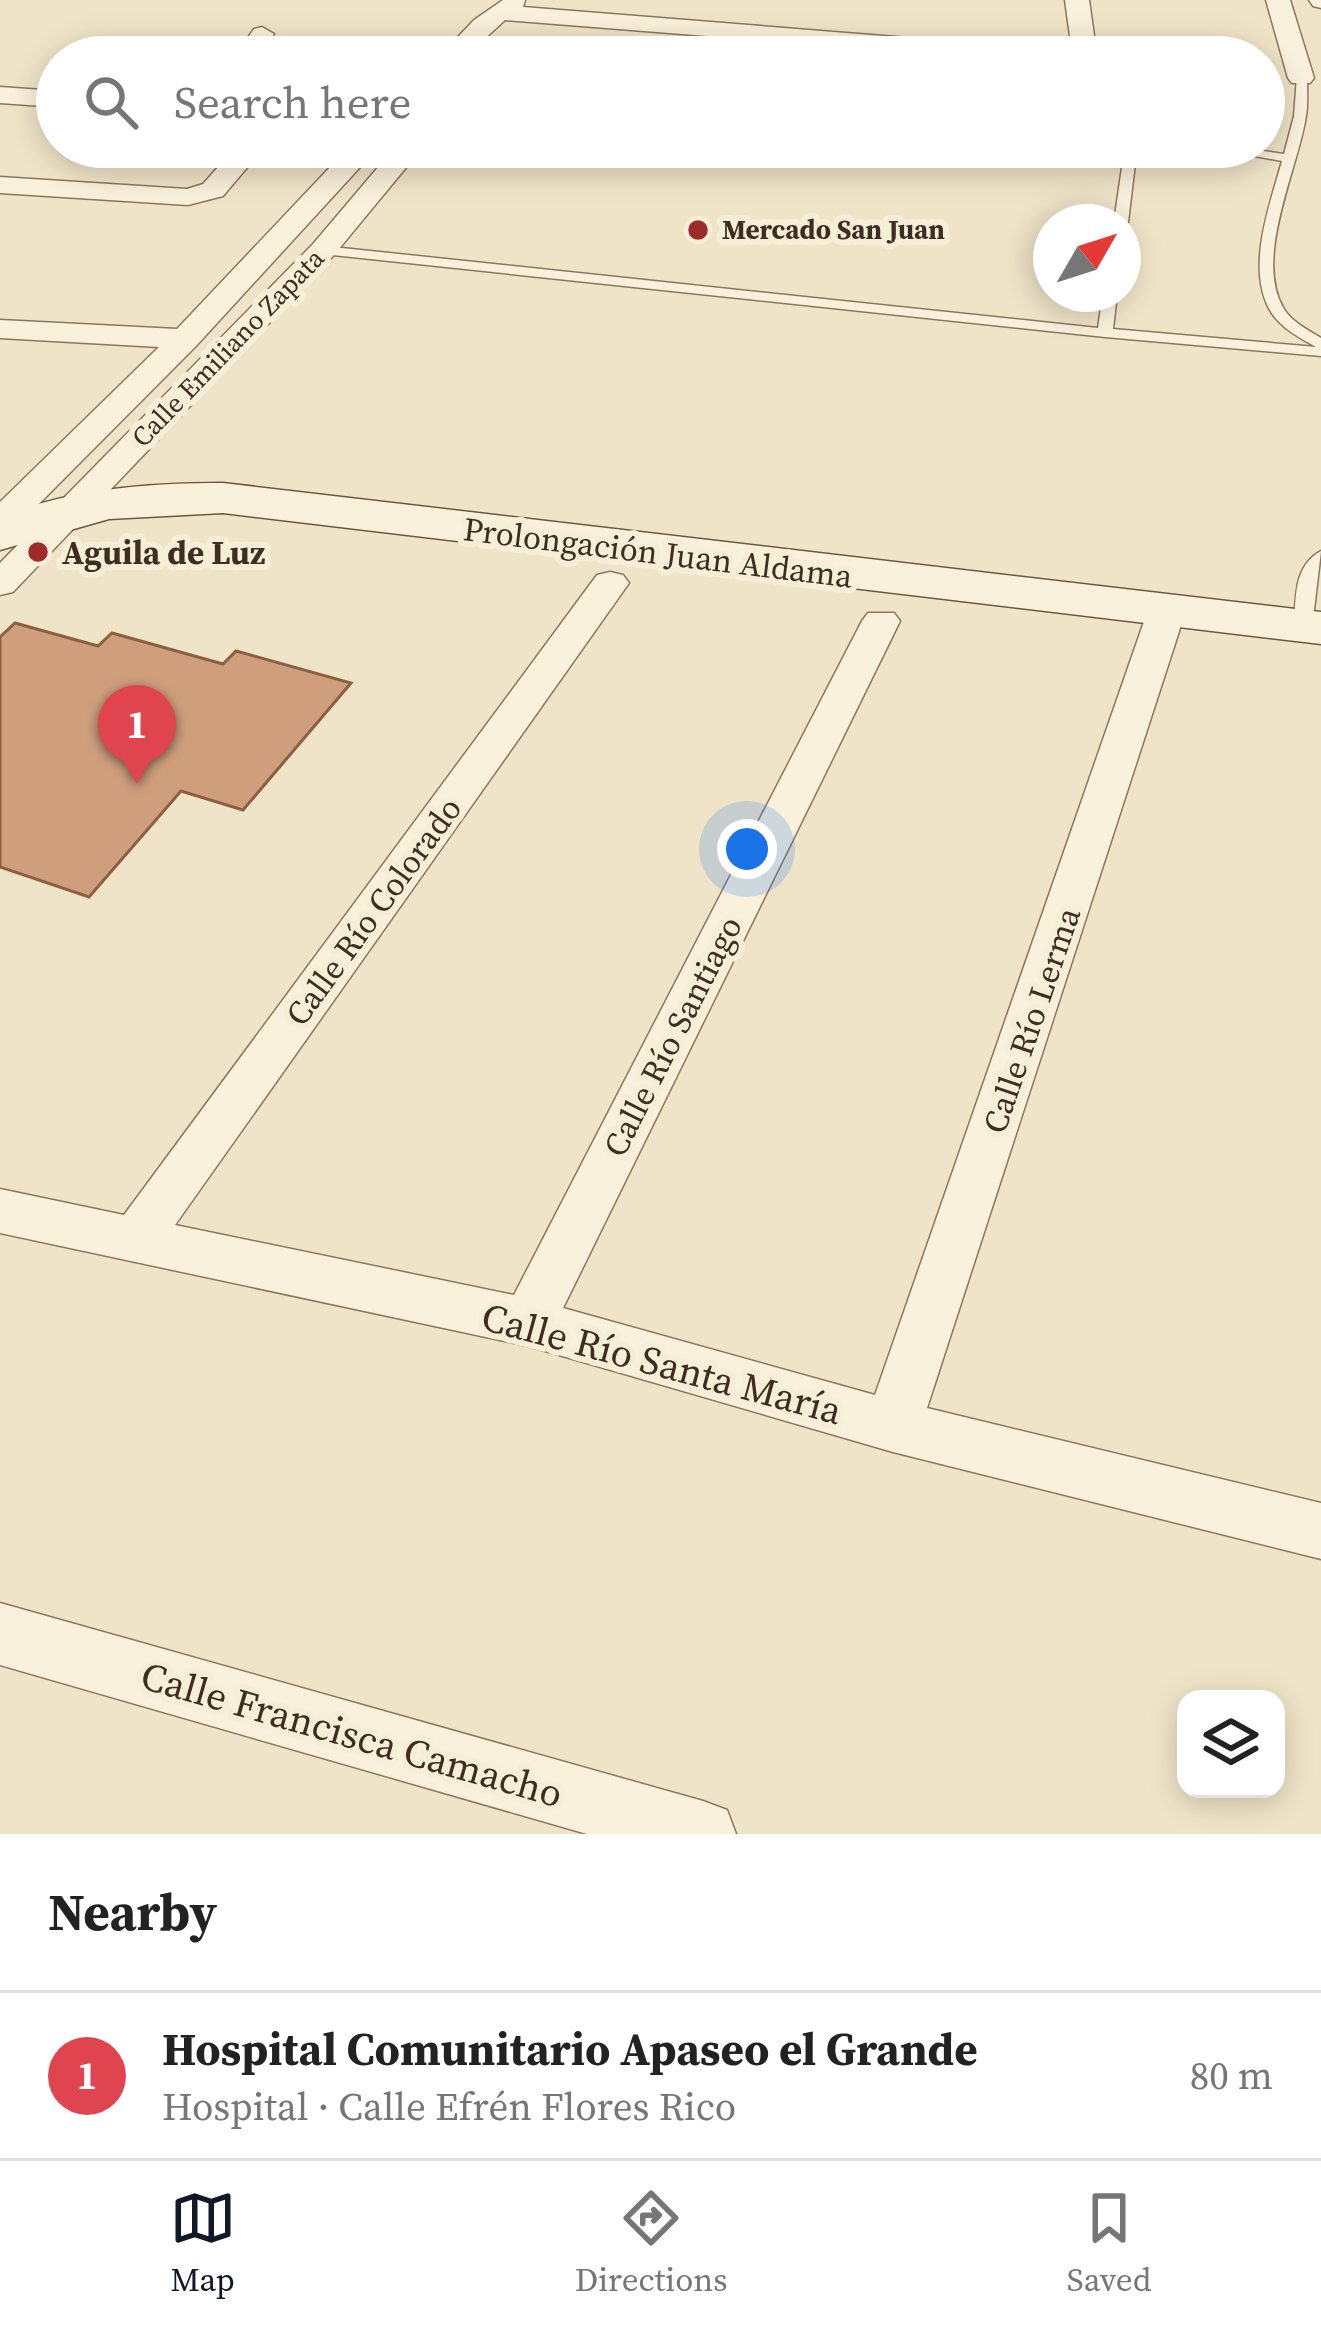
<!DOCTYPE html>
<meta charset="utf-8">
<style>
body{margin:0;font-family:"Source Serif 4",serif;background:#f2f2f2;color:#222}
.controls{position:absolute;right:36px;bottom:36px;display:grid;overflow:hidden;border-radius:24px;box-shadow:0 6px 30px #0003}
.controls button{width:108px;height:108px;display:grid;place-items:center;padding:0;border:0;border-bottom:3px solid #e0e0e0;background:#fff;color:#222;font:60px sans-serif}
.compass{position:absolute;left:1033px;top:204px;width:108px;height:108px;border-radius:50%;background:#fff;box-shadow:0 6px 30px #0003;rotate:51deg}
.you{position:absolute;left:747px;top:849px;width:42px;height:42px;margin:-30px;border:9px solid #fff;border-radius:50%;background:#1a73e8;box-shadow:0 0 0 18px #1a73e833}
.badge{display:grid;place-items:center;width:78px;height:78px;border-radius:50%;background:#111827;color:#fff;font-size:39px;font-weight:700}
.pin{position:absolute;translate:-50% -99px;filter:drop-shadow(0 3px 6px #0008)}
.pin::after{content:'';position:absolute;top:63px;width:42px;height:36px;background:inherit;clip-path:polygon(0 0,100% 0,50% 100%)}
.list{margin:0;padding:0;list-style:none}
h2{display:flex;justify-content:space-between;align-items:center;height:156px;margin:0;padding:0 48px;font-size:51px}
h2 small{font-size:39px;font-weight:400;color:#767676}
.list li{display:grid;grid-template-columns:78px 1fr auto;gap:36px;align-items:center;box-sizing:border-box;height:168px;padding:0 48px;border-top:3px solid #e0e0e0}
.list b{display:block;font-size:45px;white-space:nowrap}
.list p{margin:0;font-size:39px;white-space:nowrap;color:#767676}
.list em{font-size:39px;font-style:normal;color:#767676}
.icon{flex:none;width:66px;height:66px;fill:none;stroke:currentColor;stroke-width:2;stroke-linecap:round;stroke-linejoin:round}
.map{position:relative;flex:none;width:1321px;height:1834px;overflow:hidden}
.search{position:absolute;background:#fff;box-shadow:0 6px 30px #0003;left:36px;right:36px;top:36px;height:132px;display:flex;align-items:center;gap:30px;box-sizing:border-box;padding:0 42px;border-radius:66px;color:#767676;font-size:45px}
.sheet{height:324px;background:#fff}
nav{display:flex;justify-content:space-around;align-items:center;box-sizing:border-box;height:168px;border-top:3px solid #e0e0e0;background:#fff;font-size:33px;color:#767676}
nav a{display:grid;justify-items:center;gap:6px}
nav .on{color:#111827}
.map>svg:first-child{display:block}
</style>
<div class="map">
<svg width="1321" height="1834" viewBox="0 0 1321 1834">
<rect width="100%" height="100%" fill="#f0e4c8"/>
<path fill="#cf9f7d" stroke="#8d5f41" stroke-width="3" d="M15 623 98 646 112 633 223 664 236 651 351 683 243 810 181 791 89 897 0 867V637Z"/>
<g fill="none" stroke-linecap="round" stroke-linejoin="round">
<g stroke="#8d765c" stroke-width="3">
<g id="lane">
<path d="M1297 76 1307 78C1307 91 1308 103 1306 116 1298 169 1253 259 1284 309 1292 322 1308 330 1321 338V356L1105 337 323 254 316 250 323 246 1098 328 1103 294H1117L1113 329 1316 347C1300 338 1281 328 1271 312 1245 269 1270 205 1282 161L1204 147H1236L1284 154 1294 116Z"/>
<path d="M1125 147H1137L1128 222 1123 225V222H1114Z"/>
<path d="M1321 551 1312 627 1303 632 1297 631 1294 627C1296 599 1293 566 1321 551Z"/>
</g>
</g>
<g stroke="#8d765c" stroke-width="3">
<g id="street">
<path d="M503 0H525L523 7 1072 51 1065 0H1089L1097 57H974L505 20 465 57H439L474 20Z"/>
<path d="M1266 0H1290L1314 78 1310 83H1292L1288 78Z"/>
<path d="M1309 0H1321V8L1313 6Z"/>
<path d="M262 27 274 34 258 57H234L254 29Z"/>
<path d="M0 87 57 91V107L0 103Z"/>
<path d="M236 147H377L388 156 396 147H423L333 256 13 592 0 595V563L313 244 380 165H362L196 346 13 530 0 533V502L159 347 0 338V320L177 329 334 163 256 157 223 196 188 205 0 193V177L187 189 203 184Z"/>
<path d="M610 572 623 575 629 583 175 1225 514 1295 862 621 868 613H894L900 621 563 1308 875 1395 1147 613 1153 605H1179L1185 613 927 1408 1321 1503V1559L893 1452 528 1346 0 1233V1189L124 1215 597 575Z"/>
<path d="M0 1603 703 1801 727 1810 736 1834H587L0 1665Z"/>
</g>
</g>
<g stroke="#6f573f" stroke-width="3">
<path id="secondary" d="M223 483 1321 612V644L223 513 109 519 0 550V517C71 489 147 483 223 483Z"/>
</g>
<use href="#lane" fill="#faf1dc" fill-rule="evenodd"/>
<use href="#street" fill="#faf1dc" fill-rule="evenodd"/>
<use href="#secondary" fill="#faf1dc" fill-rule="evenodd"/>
</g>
<g fill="#9e2a2b" stroke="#f7eed8" stroke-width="4.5">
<circle cx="698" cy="230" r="12"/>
<circle cx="38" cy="552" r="12"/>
</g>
<g text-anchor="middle" stroke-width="12" stroke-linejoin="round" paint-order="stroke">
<g font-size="27" font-weight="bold" fill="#3d2e20" stroke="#f7eed8" text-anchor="start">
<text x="722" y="239">Mercado San Juan</text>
</g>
<g font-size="27" fill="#3d2e20" stroke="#f7eed8">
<text transform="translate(228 348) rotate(-46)" y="9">Calle Emiliano Zapata</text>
</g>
<g font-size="33" font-weight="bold" fill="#3d2e20" stroke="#f7eed8" text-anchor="start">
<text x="62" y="564">Aguila de Luz</text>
</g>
<g font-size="33" fill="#3d2e20" stroke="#f7eed8">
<text transform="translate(658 552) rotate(7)" y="12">Prolongación Juan Aldama</text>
<text transform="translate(373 911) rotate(-54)" y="12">Calle Río Colorado</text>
<text transform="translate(1031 1020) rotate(-71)" y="12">Calle Río Lerma</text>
<text transform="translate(672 1036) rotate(-63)" y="12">Calle Río Santiago</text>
</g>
<g font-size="39" fill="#3d2e20" stroke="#f7eed8">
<text transform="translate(662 1363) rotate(15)" y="14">Calle Río Santa María</text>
<text transform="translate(352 1734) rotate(16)" y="14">Calle Francisca Camacho</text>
</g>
</g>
</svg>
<div class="controls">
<button><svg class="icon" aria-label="layers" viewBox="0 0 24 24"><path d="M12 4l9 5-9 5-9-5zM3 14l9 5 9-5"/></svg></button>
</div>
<svg class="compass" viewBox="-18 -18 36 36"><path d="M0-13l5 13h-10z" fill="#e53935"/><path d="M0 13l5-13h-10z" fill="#767676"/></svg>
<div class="you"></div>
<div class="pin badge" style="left:137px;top:784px;background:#e0444e">1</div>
<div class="search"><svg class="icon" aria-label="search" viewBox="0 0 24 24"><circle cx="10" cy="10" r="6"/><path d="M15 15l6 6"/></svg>Search here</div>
</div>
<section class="sheet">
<h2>Nearby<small></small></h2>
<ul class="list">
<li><span class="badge" style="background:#e0444e">1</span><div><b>Hospital Comunitario Apaseo el Grande</b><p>Hospital · Calle Efrén Flores Rico</p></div><em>80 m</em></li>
</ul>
</section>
<nav>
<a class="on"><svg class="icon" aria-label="map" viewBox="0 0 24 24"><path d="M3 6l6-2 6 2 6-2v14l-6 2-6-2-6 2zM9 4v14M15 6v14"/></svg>Map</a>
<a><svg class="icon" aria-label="directions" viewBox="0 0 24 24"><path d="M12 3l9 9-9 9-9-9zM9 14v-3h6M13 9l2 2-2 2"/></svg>Directions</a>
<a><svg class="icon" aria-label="saved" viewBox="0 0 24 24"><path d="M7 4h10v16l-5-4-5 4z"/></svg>Saved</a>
</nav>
